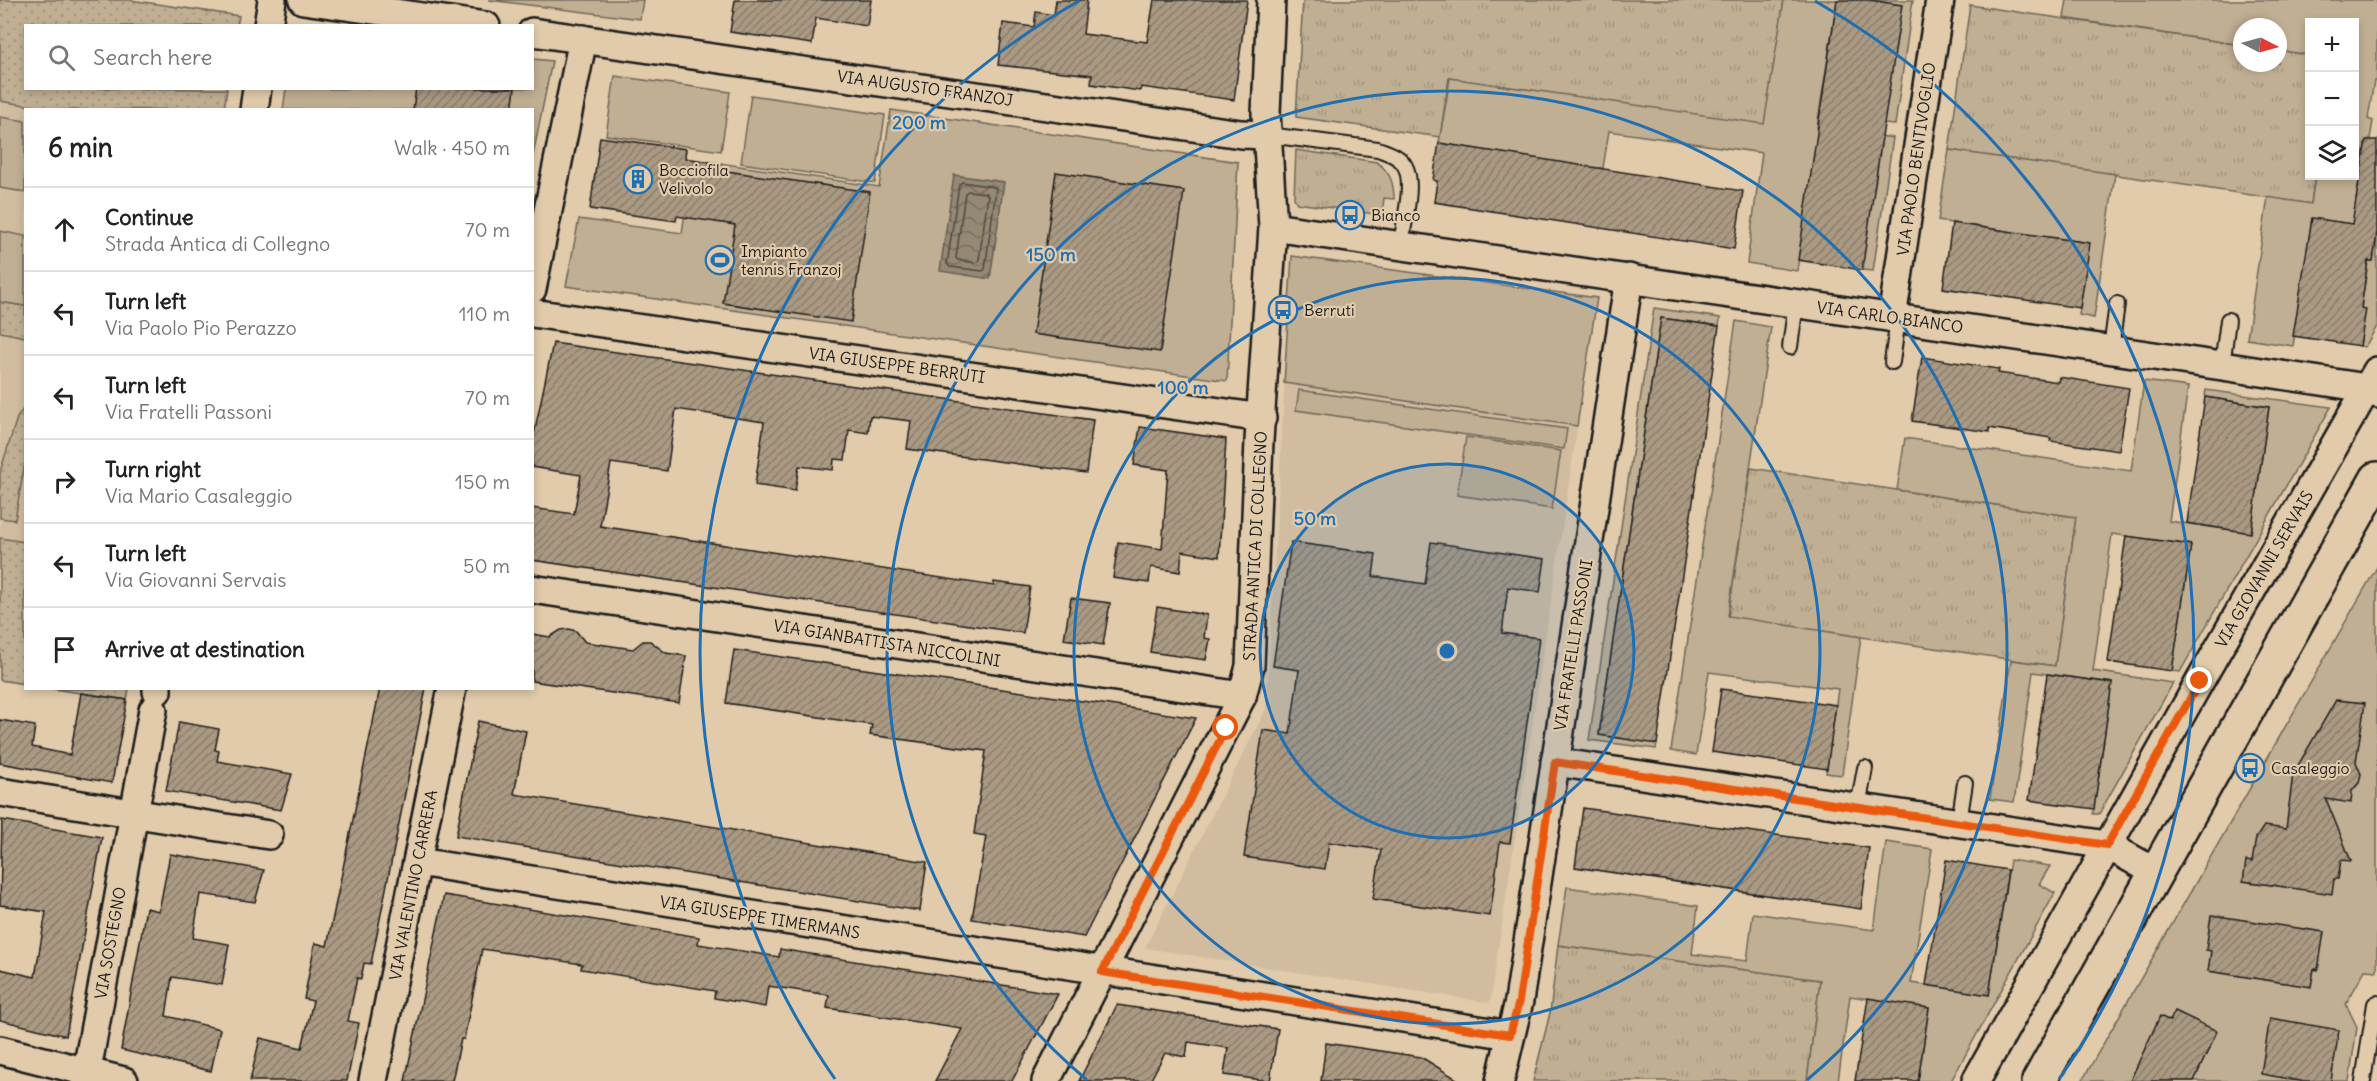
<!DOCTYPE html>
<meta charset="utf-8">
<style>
body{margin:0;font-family:Delius,sans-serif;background:#f6f6f6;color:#222}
.controls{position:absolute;right:18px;top:18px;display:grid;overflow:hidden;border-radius:0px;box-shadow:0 3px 9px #0003}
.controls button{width:54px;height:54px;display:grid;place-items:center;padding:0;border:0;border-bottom:2px solid #e0e0e0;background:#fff;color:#222;font:30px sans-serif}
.compass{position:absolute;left:2233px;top:18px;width:54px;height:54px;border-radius:50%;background:#fff;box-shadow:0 3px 9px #0003;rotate:96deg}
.stop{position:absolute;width:18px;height:18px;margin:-14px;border:4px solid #ea580c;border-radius:50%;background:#fff}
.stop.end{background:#ea580c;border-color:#fff;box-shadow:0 2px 6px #0008}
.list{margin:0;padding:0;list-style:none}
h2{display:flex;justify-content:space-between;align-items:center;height:78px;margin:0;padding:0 24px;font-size:26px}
h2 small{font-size:20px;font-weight:400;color:#767676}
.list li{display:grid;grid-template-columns:39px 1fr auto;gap:18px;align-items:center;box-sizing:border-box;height:84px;padding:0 24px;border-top:2px solid #e0e0e0}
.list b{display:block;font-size:22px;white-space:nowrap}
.list p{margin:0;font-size:20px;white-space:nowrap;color:#767676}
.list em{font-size:20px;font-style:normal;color:#767676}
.icon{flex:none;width:33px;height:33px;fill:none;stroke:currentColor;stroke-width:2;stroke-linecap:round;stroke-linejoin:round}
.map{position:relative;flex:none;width:2377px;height:1081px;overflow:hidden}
.search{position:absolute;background:#fff;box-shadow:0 3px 9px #0003;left:24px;top:24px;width:510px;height:66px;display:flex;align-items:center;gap:15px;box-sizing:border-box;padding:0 21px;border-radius:0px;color:#767676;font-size:22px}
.panel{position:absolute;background:#fff;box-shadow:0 3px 9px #0003;left:24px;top:108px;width:510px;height:582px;border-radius:0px}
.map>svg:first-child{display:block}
</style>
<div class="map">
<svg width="2377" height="1081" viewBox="0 0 2377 1081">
<defs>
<pattern id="grass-dots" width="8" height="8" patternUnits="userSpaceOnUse" patternTransform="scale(1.5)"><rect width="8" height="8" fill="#c0af93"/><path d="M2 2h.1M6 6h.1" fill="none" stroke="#a4967e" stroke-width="1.8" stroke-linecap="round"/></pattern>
<pattern id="park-tufts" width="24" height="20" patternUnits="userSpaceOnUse" patternTransform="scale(1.5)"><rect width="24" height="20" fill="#c0af93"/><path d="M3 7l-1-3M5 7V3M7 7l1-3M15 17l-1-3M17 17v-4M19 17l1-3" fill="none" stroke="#a4967e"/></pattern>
<pattern id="water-waves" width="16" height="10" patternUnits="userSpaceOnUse" patternTransform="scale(1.5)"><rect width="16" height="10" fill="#958874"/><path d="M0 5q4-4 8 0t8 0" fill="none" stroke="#796e5e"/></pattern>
<pattern id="building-hatch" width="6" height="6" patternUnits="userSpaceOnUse" patternTransform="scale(1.5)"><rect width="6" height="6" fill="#ab9a83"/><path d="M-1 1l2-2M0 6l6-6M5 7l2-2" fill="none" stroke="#8a7d6a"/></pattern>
</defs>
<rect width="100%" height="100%" fill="#e1cbab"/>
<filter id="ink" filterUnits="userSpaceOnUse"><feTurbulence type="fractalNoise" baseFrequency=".0167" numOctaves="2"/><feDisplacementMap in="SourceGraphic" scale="12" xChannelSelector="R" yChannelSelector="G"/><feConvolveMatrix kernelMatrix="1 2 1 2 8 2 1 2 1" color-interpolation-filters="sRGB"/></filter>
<g filter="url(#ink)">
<g fill="#d1bc9f">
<path d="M0 102 57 109 26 110 25 684 0 680Z"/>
<path d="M1292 256 1597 298 1490 1003 1145 948 1266 709Z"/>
</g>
<g fill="url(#grass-dots)" stroke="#6e6658" stroke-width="1.5">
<path d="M0 0H130L239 16 237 26H26V88L227 89 224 109 57 110 0 101Z"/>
<path d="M0 302 25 306V337L0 332Z"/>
<path d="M25 406V462L15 520 0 518V472L17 418Z"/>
<path d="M0 538 25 542V684L0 680Z"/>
<path d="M53 689H129L127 700Z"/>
</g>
<g fill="url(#park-tufts)" stroke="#6e6658" stroke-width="1.5">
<path d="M1303 0H1784L1765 125 1449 78 1440 137 1296 117Z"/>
<path d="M1970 5 2242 45V63H2278V50L2309 55 2310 176H2315L2311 204 1949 150Z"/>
<path d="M1296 150 1377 162C1390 172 1394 183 1394 199L1384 198 1382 215 1297 203 1294 198Z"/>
<path d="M1751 468 2076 517 2055 666 1728 617Z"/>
<path d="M1558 945 1820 980 1807 1081H1533L1550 1013Z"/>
</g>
<g fill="#c0af93" stroke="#6e6658" stroke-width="1.5">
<path d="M489 0H643L640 19Z"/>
<path d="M1784 0H1837L1817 127 1893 138 1873 271 1862 270 1816 142 1797 271 1747 263 1762 153 1609 131 1603 168H1596L1439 143 1450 78 1764 124Z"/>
<path d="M1869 0H1913L1895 125 1884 124Z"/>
<path d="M2067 0H2377V81H2374L2368 119 2373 121 2366 162H2362L2356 200 2377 228 2312 218 2293 346 2247 339 2268 197 2311 204 2315 176H2354V22H2310L2309 55 2278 50V27H2242V45L2064 18Z"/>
<path d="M533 59 552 61 533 155 532 110H283L286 89 532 88Z"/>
<path d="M615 76 730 92 721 151 606 135Z"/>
<path d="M751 95 885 115 875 183 741 163Z"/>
<path d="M891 110 1238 162 1227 381 566 286 579 219 682 233 693 159 879 187Z"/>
<path d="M0 117 25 121V192L0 188Z"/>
<path d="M1949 150 2115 174 2094 318 2079 315 2089 243 1938 221Z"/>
<path d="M0 231 25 236V306L0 302Z"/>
<path d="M2377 233V326L2365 347 2360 346 2365 309 2361 308 2368 261H2373Z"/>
<path d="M1292 256 1597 298 1577 426 1284 383Z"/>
<path d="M1654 308 1720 318 1719 326 1661 318 1599 734 1657 744 1656 749 1589 740Z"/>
<path d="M1736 321 1771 327 1728 616 1861 637 1842 775 1826 773 1838 689 1709 672 1696 755 1671 751Z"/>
<path d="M2144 381 2188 387 2169 521 2251 533 2269 407 2205 397 2206 390 2331 407 2180 672 2172 671 2191 545 2112 534 2093 671 2173 683 2099 814H2093L2112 683 2033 672 2014 802 1990 799 2011 660 2055 666 2076 517 1897 490 1905 438 2131 471Z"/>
<path d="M1299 390 1567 429 1564 449 1296 410Z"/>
<path d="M1466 437 1561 451 1552 509 1457 495Z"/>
<path d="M2377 567V971L2365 970 2346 1004 2357 1027 2349 1081H2082Z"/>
<path d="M1886 842 1932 849 1911 983 1989 995 2010 860 2050 866 2039 884 2055 893 1951 1081H1918L1929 1008 1850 996 1838 1081H1807L1820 980 1558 945 1567 887 1698 906 1692 954 1747 961 1753 913 1874 930Z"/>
</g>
<path fill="url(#water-waves)" stroke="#655d51" stroke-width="1.5" d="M954 175 1004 182 990 279 940 271Z"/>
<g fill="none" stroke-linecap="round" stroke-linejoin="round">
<g stroke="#4c473f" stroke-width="1.5">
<path d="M962 182 994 187 996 189 985 269 983 271 950 267 947 264 959 185Z"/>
<path d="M968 191 986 193 988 196 979 260 976 263 958 260 956 258 965 193Z"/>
</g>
</g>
<g fill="url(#building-hatch)" stroke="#1c1c1c" stroke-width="1.5">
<path d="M735 0H871L867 26 816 18 812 44 730 32Z"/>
<path d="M1056 0H1087L1083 34 1147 42 1154 0H1247L1234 100 1141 87 1140 91 1091 84 1092 75 998 65 1003 23 1034 27 1036 12 1054 15Z"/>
<path d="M1837 0H1869L1902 5 1862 270 1798 260Z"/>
<path d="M416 88H515L512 110H413Z"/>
<path d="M600 137 686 149 685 158 721 164 720 170 870 192 851 322 723 303 735 225 677 216 676 221 590 209Z"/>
<path d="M2366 140H2377V233L2373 261H2368L2361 308 2366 309 2360 346 2293 336 2312 218 2352 224Z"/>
<path d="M1439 143 1743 191 1734 249 1434 202 1437 181 1433 180Z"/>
<path d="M1056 172 1184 191 1160 352 1033 334Z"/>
<path d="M1952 223 2090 243 2080 308 1943 288Z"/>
<path d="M1661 318 1719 326 1657 744 1599 735Z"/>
<path d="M553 343 1093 420 1086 473 907 449 911 421 870 416 868 433 849 430 845 460 834 459 833 470 799 466 795 491 755 485 764 422 676 409 667 471 611 463 600 526 994 586V582L1030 587 1023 633 532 560V508L574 514 581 475 532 467V444Z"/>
<path d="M1922 357 1999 369 1998 373 2058 382 2059 377 2129 388 2119 451 2050 441 2051 438 1989 428V432L1912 421Z"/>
<path d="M2205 397 2269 407 2251 533 2187 523Z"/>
<path d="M1140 427 1226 439 1219 557 1182 551 1180 572 1151 567 1149 583 1113 578 1118 542 1162 549 1168 470 1134 465Z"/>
<path d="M2126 536 2191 545 2172 671 2108 662Z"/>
<path d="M1291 542 1376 554 1373 576 1425 584 1431 542 1545 559 1540 592 1508 587 1502 633 1539 638 1510 843 1500 842 1490 916 1373 899 1381 850 1329 842 1325 869 1244 857 1263 730 1290 734 1299 670 1273 666Z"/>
<path d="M1071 598 1110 603 1103 645 1064 639Z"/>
<path d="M1157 607 1207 615 1204 638 1210 639 1206 660 1150 652Z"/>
<path d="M569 629 576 631 585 642 633 649 643 641H650L666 653 686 656 679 703 532 681V634L550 637 561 630Z"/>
<path d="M734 650 995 688 1196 718 1084 937 972 919 986 836 974 834 986 751 870 735 872 725 726 703Z"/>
<path d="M2047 674 2112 683 2094 809 2029 800Z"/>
<path d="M380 688H426L371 964 364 963 361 979 357 978 348 1021 359 1023 347 1081H250L260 1038 302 1048 313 1001 304 999 315 943 327 946Z"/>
<path d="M1721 689 1836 705 1827 769 1712 752Z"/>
<path d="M81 693 127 700 112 783 0 763V720L35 726 32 747 70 755Z"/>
<path d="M2336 700 2365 703 2356 762 2361 774 2359 783 2352 791 2351 803 2326 799 2351 861 2341 860 2338 879H2334L2332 894 2243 881 2246 861 2252 862 2256 838 2264 826 2286 829 2293 774Z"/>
<path d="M478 721 526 731 514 794 927 862 920 911 456 836Z"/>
<path d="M179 722 219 729 215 750 219 751 217 761 292 774 281 810 166 791Z"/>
<path d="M1583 808 1869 848 1861 909 1575 867Z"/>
<path d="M2 820 102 837 66 1036 0 1020V969L35 977 46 912 0 905Z"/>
<path d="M170 854 264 870 255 902 200 894 193 938 229 944 222 985 172 977 166 1016 220 1029 211 1071 121 1050 146 908 159 911Z"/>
<path d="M1946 860 2008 870 1989 995 1926 985Z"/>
<path d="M444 895 699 937 698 944 779 957 780 949 1058 994 1012 1081H935L962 1029 827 1008 829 995 768 986 765 1007 714 998 715 991 581 969 582 964 482 949 464 1039H461L452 1081H405Z"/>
<path d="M2211 915 2324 932 2318 970 2314 969 2311 987 2208 971 2211 951 2206 950Z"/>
<path d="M1868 998 1929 1008 1918 1081H1855Z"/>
<path d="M1117 1005 1278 1029 1270 1081 1224 1075 1228 1048 1188 1042 1186 1057 1165 1053 1150 1081H1079Z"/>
<path d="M2175 1011 2217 1031 2194 1081H2130L2160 1016 2170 1021Z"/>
<path d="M2270 1018 2339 1030 2331 1081H2300L2261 1074Z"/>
<path d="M1326 1043 1421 1057 1460 1081H1321Z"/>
</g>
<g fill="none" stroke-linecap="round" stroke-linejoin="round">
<g stroke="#1c1c1c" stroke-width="18">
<g id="service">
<path d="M1268 135 1378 149C1388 153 1400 156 1405 166 1415 184 1403 225 1401 245"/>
<path d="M1790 347 1796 303"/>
<path d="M2111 349 2117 304"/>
<path d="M1892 362 1898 318"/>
<path d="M2222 366 2228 320"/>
<path d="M1858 807 1865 768"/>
<path d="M1959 822 1965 783"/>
<path d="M2363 1081 2375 1004 2377 1003"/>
</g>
</g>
<g stroke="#1c1c1c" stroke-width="32">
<g id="minor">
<path d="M303 0 486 26"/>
<path d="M268 26 272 0"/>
<path d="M532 32 1241 134 1268 135"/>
<path d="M254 110 257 88"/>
<path d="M1273 227 2222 366 2367 388 2377 394"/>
<path d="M532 289 583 39"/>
<path d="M532 313 1262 418"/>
<path d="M1892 318 1940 0"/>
<path d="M532 589 1242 696"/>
<path d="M157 691V688"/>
<path d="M1555 762 2107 845 2155 872"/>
<path d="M0 792 269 835"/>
<path d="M418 862 1510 1035"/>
<path d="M0 1050 124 1081"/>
<path d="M85 1081 153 710"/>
<path d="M373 1081 452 688"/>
<path d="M1046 1081 1242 696 1250 666 1259 441 1273 227 1266 113 1271 0"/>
<path d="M1500 1081 1519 1001 1629 278"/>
<path d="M1976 1081 2200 681 2377 371"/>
</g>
</g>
<g stroke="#1c1c1c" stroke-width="38">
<path id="tertiary" d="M2039 1081 2377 479"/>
</g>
<use href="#service" stroke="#e1cbab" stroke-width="14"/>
<use href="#minor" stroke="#e1cbab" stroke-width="27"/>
<use href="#tertiary" stroke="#e1cbab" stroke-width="33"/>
</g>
</g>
<g fill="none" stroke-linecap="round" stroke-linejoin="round" filter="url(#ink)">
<path stroke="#ea580c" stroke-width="8" d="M1226 728 1102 972 1510 1035 1519 1001 1555 762 2107 845 2200 681"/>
</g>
<circle cx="1447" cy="651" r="187" fill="#1f6fb2" fill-opacity=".12"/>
<g fill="none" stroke="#1f6fb2" stroke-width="3">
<circle cx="1447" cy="651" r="187"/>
<circle cx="1447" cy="651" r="373"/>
<path d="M1087 1080A560 560 0 1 1 1807 1080"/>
<path d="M835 1079A747 747 0 0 1 1079 1M1815 1A747 747 0 0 1 2059 1079"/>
</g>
<defs>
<g id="building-ring" transform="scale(1.5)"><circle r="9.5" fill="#e1cbab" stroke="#1f6fb2" stroke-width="1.5"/><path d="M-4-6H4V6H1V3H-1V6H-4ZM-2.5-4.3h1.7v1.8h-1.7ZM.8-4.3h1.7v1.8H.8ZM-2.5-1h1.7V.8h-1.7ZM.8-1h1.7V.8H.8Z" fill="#1f6fb2"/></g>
<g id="bus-ring" transform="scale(1.5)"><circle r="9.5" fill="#e1cbab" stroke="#1f6fb2" stroke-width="1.5"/><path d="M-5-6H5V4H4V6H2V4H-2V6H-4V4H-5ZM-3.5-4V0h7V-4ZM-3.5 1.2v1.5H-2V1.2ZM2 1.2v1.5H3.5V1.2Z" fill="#1f6fb2"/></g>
<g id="stadium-ring" transform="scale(1.5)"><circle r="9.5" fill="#e1cbab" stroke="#1f6fb2" stroke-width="1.5"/><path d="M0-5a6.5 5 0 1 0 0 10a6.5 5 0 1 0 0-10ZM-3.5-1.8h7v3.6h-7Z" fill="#1f6fb2"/></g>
</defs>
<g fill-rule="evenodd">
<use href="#building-ring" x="638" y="179"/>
<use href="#bus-ring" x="1350" y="215"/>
<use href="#stadium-ring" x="720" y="260"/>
<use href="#bus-ring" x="1283" y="310"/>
<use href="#bus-ring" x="2250" y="768"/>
</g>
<g text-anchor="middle" stroke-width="4.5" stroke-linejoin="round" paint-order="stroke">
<g font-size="16" fill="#1c1c1c" stroke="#e1cbab">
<text transform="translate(925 88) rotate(8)" y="6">VIA AUGUSTO FRANZOJ</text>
<text transform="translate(1916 159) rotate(-82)" y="6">VIA PAOLO BENTIVOGLIO</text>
<text transform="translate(1890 317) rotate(8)" y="6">VIA CARLO BIANCO</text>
<text transform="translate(897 365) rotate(8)" y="6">VIA GIUSEPPE BERRUTI</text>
<text transform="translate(1255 546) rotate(-87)" y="6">STRADA ANTICA DI COLLEGNO</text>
<text transform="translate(2264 569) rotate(-60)" y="6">VIA GIOVANNI SERVAIS</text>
<text transform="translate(887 643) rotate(9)" y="6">VIA GIANBATTISTA NICCOLINI</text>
<text transform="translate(1573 645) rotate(-81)" y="6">VIA FRATELLI PASSONI</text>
<text transform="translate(413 885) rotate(-79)" y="6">VIA VALENTINO CARRERA</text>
<text transform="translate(760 917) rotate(9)" y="6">VIA GIUSEPPE TIMERMANS</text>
<text transform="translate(110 943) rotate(-80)" y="6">VIA SOSTEGNO</text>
</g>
<g font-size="16" fill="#1c1c1c" stroke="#e1cbab" text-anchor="start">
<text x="659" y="176">Bocciofila<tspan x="659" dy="18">Velivolo</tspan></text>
<text x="1371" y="221">Bianco</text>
<text x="741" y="257">Impianto<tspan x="741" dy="18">tennis Franzoj</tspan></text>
<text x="1304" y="316">Berruti</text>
<text x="2271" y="774">Casaleggio</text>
</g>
</g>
<circle cx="1447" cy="651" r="9" fill="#1f6fb2" stroke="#e1cbab" stroke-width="3"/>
<g font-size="18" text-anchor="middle" font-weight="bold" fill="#1f6fb2" stroke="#e1cbab" stroke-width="4.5" stroke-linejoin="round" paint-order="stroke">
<text x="919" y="129">200 m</text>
<text x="1051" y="261">150 m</text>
<text x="1183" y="394">100 m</text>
<text x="1315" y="525">50 m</text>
</g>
</svg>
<div class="controls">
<button>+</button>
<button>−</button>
<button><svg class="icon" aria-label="layers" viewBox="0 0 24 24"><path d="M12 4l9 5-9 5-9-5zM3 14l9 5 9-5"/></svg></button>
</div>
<svg class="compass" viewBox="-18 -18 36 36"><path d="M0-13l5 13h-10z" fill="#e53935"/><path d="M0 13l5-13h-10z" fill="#767676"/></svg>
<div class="stop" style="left:1226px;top:728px"></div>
<div class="stop end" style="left:2200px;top:681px"></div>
<div class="search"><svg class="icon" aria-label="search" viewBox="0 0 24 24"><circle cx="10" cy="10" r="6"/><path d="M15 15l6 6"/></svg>Search here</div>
<section class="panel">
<h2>6 min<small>Walk · 450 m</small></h2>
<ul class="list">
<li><svg class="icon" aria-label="ahead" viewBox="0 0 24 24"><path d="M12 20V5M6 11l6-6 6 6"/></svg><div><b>Continue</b><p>Strada Antica di Collegno</p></div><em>70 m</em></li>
<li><svg class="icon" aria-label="left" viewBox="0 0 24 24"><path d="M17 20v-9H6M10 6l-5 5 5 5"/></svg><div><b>Turn left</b><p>Via Paolo Pio Perazzo</p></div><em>110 m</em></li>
<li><svg class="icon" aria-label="left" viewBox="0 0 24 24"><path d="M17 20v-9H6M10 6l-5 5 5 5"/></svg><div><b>Turn left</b><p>Via Fratelli Passoni</p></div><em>70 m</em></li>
<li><svg class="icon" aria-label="right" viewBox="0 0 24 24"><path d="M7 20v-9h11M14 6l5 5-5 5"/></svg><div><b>Turn right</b><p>Via Mario Casaleggio</p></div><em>150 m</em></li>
<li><svg class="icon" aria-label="left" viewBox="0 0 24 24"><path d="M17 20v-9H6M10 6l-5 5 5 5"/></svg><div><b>Turn left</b><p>Via Giovanni Servais</p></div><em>50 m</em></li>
<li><svg class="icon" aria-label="arrive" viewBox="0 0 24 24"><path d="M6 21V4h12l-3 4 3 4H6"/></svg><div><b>Arrive at destination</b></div></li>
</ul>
</section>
</div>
